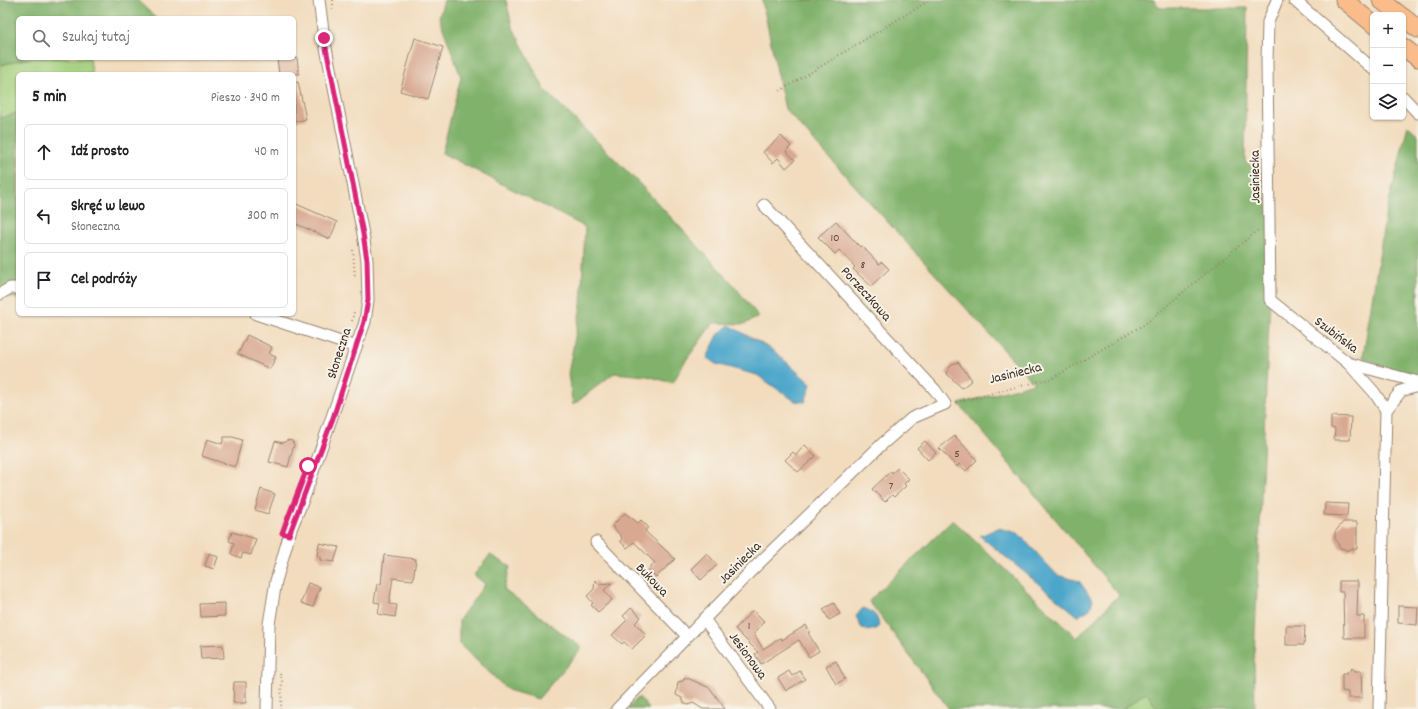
<!DOCTYPE html>
<html lang="pl">
<meta charset="utf-8">
<style>
body{margin:0;font-family:Dekko,sans-serif;background:#f6f6f6;color:#202124}
.controls{position:absolute;right:12px;top:12px;display:grid;overflow:hidden;border-radius:6px;box-shadow:0 1px 3px #0004}
.controls button{width:36px;height:36px;display:grid;place-items:center;padding:0;border:0;border-bottom:1px solid #e0e0e0;background:#fff;color:#202124;font:20px sans-serif}
.stop{position:absolute;width:12px;height:12px;margin:-9px;border:3px solid #db2777;border-radius:50%;background:#fff}
.stop.end{background:#db2777;border-color:#fff;box-shadow:0 1px 4px #0008}
.list{margin:0;padding:0;list-style:none}
h2{display:flex;justify-content:space-between;align-items:center;height:52px;margin:0;padding:0 16px;font-size:17px}
h2 small{font-size:13px;font-weight:400;color:#757577}
.list li{display:grid;grid-template-columns:26px 1fr auto;gap:12px;align-items:center;box-sizing:border-box;height:56px;margin:0 8px 8px;padding:0 8px;border:1px solid #e0e0e0;border-radius:6px}
.list b{display:block;font-size:15px;white-space:nowrap}
.list p{margin:0;font-size:13px;white-space:nowrap;color:#757577}
.list em{font-size:13px;font-style:normal;color:#757577}
.icon{flex:none;width:22px;height:22px;fill:none;stroke:currentColor;stroke-width:2;stroke-linecap:round;stroke-linejoin:round}
.map{position:relative;flex:none;width:1418px;height:709px;overflow:hidden}
.search{position:absolute;background:#fff;box-shadow:0 1px 3px #0004;left:16px;top:16px;width:280px;height:44px;display:flex;align-items:center;gap:10px;box-sizing:border-box;padding:0 14px;border-radius:6px;color:#757577;font-size:15px}
.panel{position:absolute;background:#fff;box-shadow:0 1px 3px #0004;left:16px;top:72px;width:280px;height:244px;border-radius:6px}
.map>svg:first-child{display:block}
</style>
<div class="map">
<svg width="1418" height="709" viewBox="0 0 1418 709">
<rect width="100%" height="100%" fill="#f7f3e8"/>
<filter id="ink" filterUnits="userSpaceOnUse"><feTurbulence type="fractalNoise" baseFrequency=".025" numOctaves="2"/><feDisplacementMap in="SourceGraphic" scale="8" xChannelSelector="R" yChannelSelector="G"/><feConvolveMatrix kernelMatrix="1 2 1 2 8 2 1 2 1" color-interpolation-filters="sRGB"/></filter>
<filter id="wash" filterUnits="userSpaceOnUse"><feTurbulence type="fractalNoise" baseFrequency=".012" numOctaves="4" result="noise"/><feDisplacementMap in="SourceGraphic" scale="16" xChannelSelector="R" yChannelSelector="G"/><feGaussianBlur stdDeviation="0.9" result="paint"/><feColorMatrix in="noise" values="0 0 0 0 0 0 0 0 0 0 0 0 0 0 0 0 0 1.4 0 .05"/><feComposite in="paint" operator="in"/></filter>
<g filter="url(#wash)">
<rect width="100%" height="100%" fill="#f2dcbd"/>
<g fill="#a2cf7d" stroke="#6e7c4e">
<path d="M31 58H90L92 74H18V113L0 118V65Z"/>
<path d="M1146 692 1157 709H1123Z"/>
</g>
<g fill="#81b26c" stroke="#5e6e45">
<path d="M0 0H137L156 18H18V58H31L0 65Z"/>
<path d="M444 0H506L512 26 544 89 637 181 732 283 759 317 744 324 713 323 684 363 673 383 647 376 614 373 573 405 568 374 581 306 585 227 442 153 461 77 439 17Z"/>
<path d="M762 0H1154L1160 8H1247L1245 162 1262 172 1270 221V300L1254 657 1255 709H1157L1146 692 1123 709H949L869 601 953 520 1077 638 1119 595 959 404 1034 383 785 109Z"/>
<path d="M18 113V299L0 294V118Z"/>
<path d="M1408 125 1418 136V376L1394 372 1363 357 1385 218Z"/>
<path d="M490 555 510 566 504 589 582 648 538 699 508 690 459 644V620L485 584 474 575Z"/>
<path d="M639 697 649 709H627Z"/>
</g>
<g fill="#4ca6ca" stroke="#446874">
<path d="M729 325 774 351 811 384 805 402 795 401 757 375 716 364 707 358 718 335Z"/>
<path d="M998 528 1018 533 1057 575 1079 581 1093 600 1090 609 1078 616 980 536Z"/>
<path d="M863 608C873 611 878 616 879 626L876 629 867 631 861 627 856 616Z"/>
</g>
<g id="blocks">
<g fill="#d8a891">
<path d="M415 38 443 47 428 99 400 91Z"/>
<path d="M277 58H297L299 74H279Z"/>
<path d="M298 82 306 119 294 122V83Z"/>
<path d="M781 136 791 146 786 151 795 160 786 168 778 158 773 163 763 152Z"/>
<path d="M294 203 337 222 330 239 294 223Z"/>
<path d="M836 221 860 247 862 246 879 264 882 262 889 269 871 286 853 269 855 267 839 250 835 254 818 237Z"/>
<path d="M247 335 272 347 269 354 276 357 270 369 238 354Z"/>
<path d="M958 362 972 380 962 388 946 373 952 364Z"/>
<path d="M1331 416 1351 417 1350 440H1334L1335 429 1331 428Z"/>
<path d="M955 436 977 460 966 471 959 464 957 467 939 448Z"/>
<path d="M224 437H233L242 440 235 467 202 456 207 439 222 444Z"/>
<path d="M288 440 292 441 294 445 288 467 269 462 275 441 283 443Z"/>
<path d="M925 441 936 453 928 460 917 448Z"/>
<path d="M805 445 816 456 798 472 785 460 793 452 796 455Z"/>
<path d="M898 468 909 479 904 484 906 486 894 497 892 495 885 502 872 489 891 471 892 473Z"/>
<path d="M261 489 275 494 268 514 255 510Z"/>
<path d="M1325 503 1348 504 1347 516 1324 515Z"/>
<path d="M625 513 638 523 641 520 648 527 645 531 675 559 656 577 648 570 655 563 634 542 627 548 620 541 622 539 621 536 612 526Z"/>
<path d="M1343 522H1357V549H1350L1347 551 1345 549 1340 548 1335 538V532Z"/>
<path d="M232 532 256 539 251 555 243 553 241 558 231 554 234 543 229 541Z"/>
<path d="M319 543 339 547 334 562 320 560V557L317 556Z"/>
<path d="M209 553 218 557 214 569 205 566Z"/>
<path d="M707 553 717 565 701 580 691 569Z"/>
<path d="M384 555 416 559 413 580 393 578 389 604 397 605 395 617 378 614 380 603 374 602 377 584H381Z"/>
<path d="M595 580 599 584 612 583 604 590 612 600 598 612 591 605 593 603 587 596 594 589Z"/>
<path d="M1339 581H1358L1357 616H1364V638H1344L1343 592H1339Z"/>
<path d="M308 583 320 587 313 607 301 603Z"/>
<path d="M225 603V616L201 617 200 604Z"/>
<path d="M834 603 840 614 829 620 823 609Z"/>
<path d="M1398 606 1418 607 1417 625 1398 623Z"/>
<path d="M631 608 641 617 635 623 646 635 632 649 624 642 622 644 612 635 627 620 623 616Z"/>
<path d="M753 610 764 621 754 634 763 649 780 638 782 640 806 625 810 632 808 633 819 651 809 657 799 640 761 664 755 654 758 652 735 629Z"/>
<path d="M1286 626H1305L1304 645H1286Z"/>
<path d="M223 645 224 658 201 659 200 646Z"/>
<path d="M836 661 845 679 836 684 826 666Z"/>
<path d="M1352 668 1355 671H1361L1362 698H1348V692L1342 691V674H1346Z"/>
<path d="M789 671 792 676 800 671 805 679 786 691 778 678Z"/>
<path d="M685 677 710 688 725 709H703L693 703 688 705 684 703 682 698 676 695 678 682 683 681Z"/>
<path d="M234 682H246V703H233Z"/>
</g>
</g>
</g>
<g filter="url(#ink)">
<use href="#blocks" fill-opacity="0" stroke="#96836e" stroke-width="1"/>
<g fill="none" stroke-linecap="round" stroke-linejoin="round">
<g stroke="#96836e" stroke-width="13">
<g id="minor">
<path d="M1277 0 1268 22 1267 62 1270 300 1348 363 1418 382"/>
<path d="M1294 0 1373 69"/>
<path d="M1403 97 1418 113"/>
<path d="M0 294 10 288H18"/>
<path d="M256 314 356 347"/>
<path d="M1348 363 1374 392 1386 410 1401 391 1418 386"/>
<path d="M596 542 687 636"/>
<path d="M704 619 770 709"/>
<path d="M267 709 269 624 276 581 291 529 305 495 356 347 365 322 368 300 367 260 363 234 324 38 319 0"/>
<path d="M617 709 752 570 880 446 912 418 945 404 935 390 764 205"/>
<path d="M1379 709 1386 410"/>
</g>
</g>
<g stroke="#96836e" stroke-width="19">
<g id="highway">
<path d="M1344 0 1373 24"/>
<path d="M1381 0 1400 15"/>
<path d="M1403 17 1418 29"/>
<path d="M1403 47 1418 58"/>
</g>
</g>
<g stroke="#96836e" stroke-width="2" stroke-dasharray="1 3" stroke-linecap="butt">
<path d="M333 0V11"/>
<path d="M780 91 930 0"/>
<path d="M353 250 355 278"/>
<path d="M352 321 354 312"/>
<path d="M956 402 1053 378 1145 324 1258 230"/>
<path d="M280 673 282 681 281 709"/>
</g>
<use href="#minor" stroke="#fff" stroke-width="11"/>
<use href="#highway" stroke="#f9bc8a" stroke-width="17"/>
</g>
</g>
<g fill="none" stroke-linecap="round" stroke-linejoin="round" filter="url(#ink)">
<path stroke="#db2777" stroke-width="5" d="M308 466 282 533 289 535 333 418 364 322 368 300 367 260 363 234 324 38"/>
</g>
<g text-anchor="middle" stroke-width="4" stroke-linejoin="round" paint-order="stroke">
<g font-size="12" fill="#624a3b">
<text x="835" y="241">10</text>
<text x="863" y="268">8</text>
<text x="957" y="457">5</text>
<text x="891" y="489">7</text>
<text x="749" y="629">1</text>
</g>
<g font-size="14" fill="#3b2a1e" stroke="#f7f3e8">
<text transform="translate(1254 177) rotate(-91)" y="5">Jasiniecka</text>
<text transform="translate(867 293) rotate(48)" y="5">Porzeczkowa</text>
<text transform="translate(1337 334) rotate(37)" y="5">Szubińska</text>
<text transform="translate(338 353) rotate(-72)" y="5">Słoneczna</text>
<text transform="translate(1015 372) rotate(-14)" y="5">Jasiniecka</text>
<text transform="translate(739 562) rotate(-45)" y="5">Jasiniecka</text>
<text transform="translate(653 579) rotate(46)" y="5">Bukowa</text>
<text transform="translate(749 655) rotate(54)" y="5">Jesionowa</text>
</g>
</g>
</svg>
<div class="controls">
<button>+</button>
<button>−</button>
<button><svg class="icon" aria-label="layers" viewBox="0 0 24 24"><path d="M12 4l9 5-9 5-9-5zM3 14l9 5 9-5"/></svg></button>
</div>
<div class="stop" style="left:308px;top:466px"></div>
<div class="stop end" style="left:324px;top:38px"></div>
<div class="search"><svg class="icon" aria-label="search" viewBox="0 0 24 24"><circle cx="10" cy="10" r="6"/><path d="M15 15l6 6"/></svg>Szukaj tutaj</div>
<section class="panel">
<h2>5 min<small>Pieszo · 340 m</small></h2>
<ul class="list">
<li><svg class="icon" aria-label="ahead" viewBox="0 0 24 24"><path d="M12 20V5M6 11l6-6 6 6"/></svg><div><b>Idź prosto</b></div><em>40 m</em></li>
<li><svg class="icon" aria-label="left" viewBox="0 0 24 24"><path d="M17 20v-9H6M10 6l-5 5 5 5"/></svg><div><b>Skręć w lewo</b><p>Słoneczna</p></div><em>300 m</em></li>
<li><svg class="icon" aria-label="arrive" viewBox="0 0 24 24"><path d="M6 21V4h12l-3 4 3 4H6"/></svg><div><b>Cel podróży</b></div></li>
</ul>
</section>
</div>
